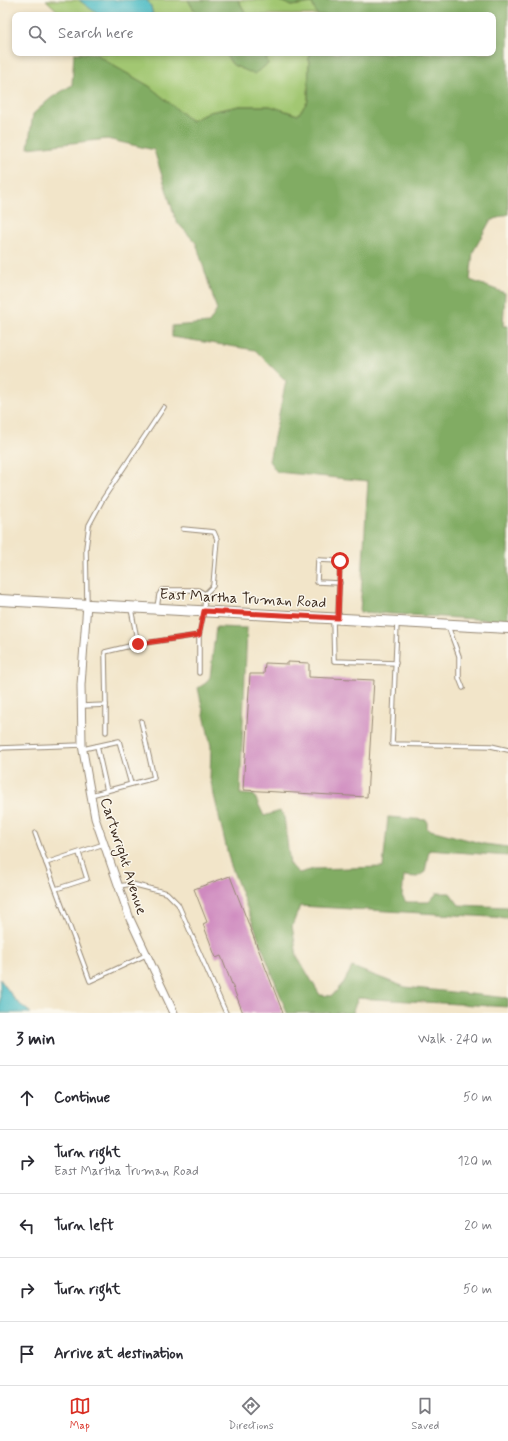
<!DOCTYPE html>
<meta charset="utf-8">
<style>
body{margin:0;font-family:Mynerve,sans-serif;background:#f2f2f3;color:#2b2b33}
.stop{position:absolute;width:12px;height:12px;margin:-9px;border:3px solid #d93025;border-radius:50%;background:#fff}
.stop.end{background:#d93025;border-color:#fff;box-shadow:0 1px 4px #0008}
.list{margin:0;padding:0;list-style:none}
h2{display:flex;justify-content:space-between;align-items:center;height:52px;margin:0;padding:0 16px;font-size:17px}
h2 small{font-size:13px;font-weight:400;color:#7c7c81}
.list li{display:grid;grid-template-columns:26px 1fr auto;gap:12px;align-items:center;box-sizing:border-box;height:64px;padding:0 16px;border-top:1px solid #e1e1e2}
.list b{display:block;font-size:15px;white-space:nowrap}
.list p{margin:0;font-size:13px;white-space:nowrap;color:#7c7c81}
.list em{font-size:13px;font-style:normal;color:#7c7c81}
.icon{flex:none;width:22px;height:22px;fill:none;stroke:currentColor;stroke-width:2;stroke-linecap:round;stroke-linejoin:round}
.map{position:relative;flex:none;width:508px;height:1013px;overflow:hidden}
.search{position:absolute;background:#fff;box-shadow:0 2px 6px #0003;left:12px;right:12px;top:12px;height:44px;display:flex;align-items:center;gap:10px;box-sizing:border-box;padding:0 14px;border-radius:8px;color:#7c7c81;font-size:15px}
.sheet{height:372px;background:#fff}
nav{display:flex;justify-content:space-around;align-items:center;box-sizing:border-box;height:56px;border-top:1px solid #e1e1e2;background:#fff;font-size:11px;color:#7c7c81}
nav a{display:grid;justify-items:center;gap:2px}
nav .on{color:#d93025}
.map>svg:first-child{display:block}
</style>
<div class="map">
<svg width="508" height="1013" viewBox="0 0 508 1013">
<rect width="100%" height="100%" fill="#fbf7ec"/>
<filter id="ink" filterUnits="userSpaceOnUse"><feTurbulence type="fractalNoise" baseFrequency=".025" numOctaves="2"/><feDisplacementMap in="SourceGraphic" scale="8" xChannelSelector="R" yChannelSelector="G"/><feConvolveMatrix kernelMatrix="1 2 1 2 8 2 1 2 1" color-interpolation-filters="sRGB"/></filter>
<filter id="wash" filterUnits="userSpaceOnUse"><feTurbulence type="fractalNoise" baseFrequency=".012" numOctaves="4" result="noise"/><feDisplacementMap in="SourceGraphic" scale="16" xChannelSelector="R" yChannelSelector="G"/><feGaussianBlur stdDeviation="0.9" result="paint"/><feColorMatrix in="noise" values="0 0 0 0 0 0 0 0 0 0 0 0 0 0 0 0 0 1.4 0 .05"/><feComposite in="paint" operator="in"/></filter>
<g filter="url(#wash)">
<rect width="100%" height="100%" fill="#f2e5c9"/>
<g fill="#a2c772" stroke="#6e7848">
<path d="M46 0H79L99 15H62Z"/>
<path d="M147 0H188L197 15H153L151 7Z"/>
<path d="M238 0H278L292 6 312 3 317 15H247Z"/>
<path d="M95 53H224L233 65 268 64 265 53H310L309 57 308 101 298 115 270 106H239L210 112 191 121 149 86 114 66Z"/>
</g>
<g fill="#81ac64" stroke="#5e6b41">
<path d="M188 0H238L247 15H197Z"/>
<path d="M278 0H508V214L490 221 473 252 470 280 505 293 503 326H508V621L360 612 368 481 277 472 269 461 286 381 255 350 172 337V326L209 323 217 310 196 243 176 221 154 150 107 139 28 148 33 114 51 98 72 85 74 53H95L114 66 149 86 191 121 210 112 239 106H270L298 115 308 101 309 57 310 53H493V15H317L312 3 292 6Z"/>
<path d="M224 53H265L268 64 254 74 233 65Z"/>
<path d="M216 627 247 628 240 794 254 795 264 816 280 811 284 816 290 865 299 873 314 869 383 867 388 817 427 820V829L484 844 508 847V856L429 850 425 872 417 877 404 876 402 896 406 902H429L437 893H450L459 905 508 907V918L300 906 292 926 297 956 320 995 332 996 344 982 352 967 405 987 508 998V1007L358 998 353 1011 354 1013H287L230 863 210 778 211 746 198 688 206 683 210 677Z"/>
</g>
<g fill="#4dbcc4" stroke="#447371">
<path d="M79 0H147L151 7 153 15H99Z"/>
<path d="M0 979 16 1001 31 1013H0Z"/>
</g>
<g id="blocks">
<g fill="#cf8abf">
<path d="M288 662 309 663V677L374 680 367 797 243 790 250 674H264L265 663 288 664Z"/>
<path d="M230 876 283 1013H243L221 956 216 958 203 924 207 922 194 889Z"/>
</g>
</g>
</g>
<g filter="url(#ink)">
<use href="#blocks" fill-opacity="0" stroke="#968874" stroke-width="1"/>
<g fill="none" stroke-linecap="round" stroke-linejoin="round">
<g stroke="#968874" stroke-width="5.5">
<g id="lane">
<path d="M183 529 214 532 217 539 213 586 205 594"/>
<path d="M87 604 86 548 89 525 103 499 164 407"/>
<path d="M338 617 340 561 318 560 317 582 340 583"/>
<path d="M333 619 334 661 396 663"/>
<path d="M397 623 392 744 491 746 508 750"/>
<path d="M448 626 459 656V678L463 688"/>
<path d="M138 644 199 635 204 611 205 594 198 590H162L159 595 157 607"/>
<path d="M199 673V635"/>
<path d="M82 706 106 705 105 652 138 644 131 609"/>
<path d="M106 732V705"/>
<path d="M97 746 107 791"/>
<path d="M0 748 82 745"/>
<path d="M83 749 119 741 131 784"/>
<path d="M91 795 154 778 141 721"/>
<path d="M35 833 46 863"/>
<path d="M104 844 46 863 90 981 146 955"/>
<path d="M119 886 132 884 167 893 178 904 226 1013"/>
<path d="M56 889 87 879 79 853"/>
</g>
</g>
<g stroke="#968874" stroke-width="9">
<path id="street" d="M87 604 81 685 82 745 95 818 130 919 174 1013"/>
</g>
<g stroke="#968874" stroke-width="12">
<path id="secondary" d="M0 600 508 628"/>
</g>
<use href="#lane" stroke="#fff" stroke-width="3.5"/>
<use href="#street" stroke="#fff" stroke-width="7"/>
<use href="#secondary" stroke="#fff" stroke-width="10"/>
</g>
</g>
<g fill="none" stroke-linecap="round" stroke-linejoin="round" filter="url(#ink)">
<path stroke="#d93025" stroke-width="5" d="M138 644 199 635 204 611 338 618 340 561"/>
</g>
<g text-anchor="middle" stroke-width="3" stroke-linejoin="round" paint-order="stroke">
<g font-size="15" fill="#3b2a1e" stroke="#fbf7ec">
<text transform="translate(243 598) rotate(3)" y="5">East Martha Truman Road</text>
<text transform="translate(124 856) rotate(72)" y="5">Cartwright Avenue</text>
</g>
</g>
</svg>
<div class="stop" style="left:340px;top:561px"></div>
<div class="stop end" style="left:138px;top:644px"></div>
<div class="search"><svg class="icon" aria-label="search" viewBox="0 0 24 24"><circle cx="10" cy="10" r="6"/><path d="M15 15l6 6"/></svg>Search here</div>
</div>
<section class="sheet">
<h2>3 min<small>Walk · 240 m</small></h2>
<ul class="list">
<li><svg class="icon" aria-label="ahead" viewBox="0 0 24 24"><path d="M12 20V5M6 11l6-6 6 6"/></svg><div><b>Continue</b></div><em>50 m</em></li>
<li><svg class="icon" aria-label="right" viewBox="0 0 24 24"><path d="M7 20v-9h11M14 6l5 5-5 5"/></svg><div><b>Turn right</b><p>East Martha Truman Road</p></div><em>120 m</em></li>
<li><svg class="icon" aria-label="left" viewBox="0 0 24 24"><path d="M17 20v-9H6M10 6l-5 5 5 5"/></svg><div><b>Turn left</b></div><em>20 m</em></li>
<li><svg class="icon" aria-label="right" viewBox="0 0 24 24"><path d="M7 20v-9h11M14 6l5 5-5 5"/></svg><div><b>Turn right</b></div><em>50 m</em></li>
<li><svg class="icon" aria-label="arrive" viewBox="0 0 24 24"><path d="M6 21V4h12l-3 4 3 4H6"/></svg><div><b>Arrive at destination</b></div></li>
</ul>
</section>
<nav>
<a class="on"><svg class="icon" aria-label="map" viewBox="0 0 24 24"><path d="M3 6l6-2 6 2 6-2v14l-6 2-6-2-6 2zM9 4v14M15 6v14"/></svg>Map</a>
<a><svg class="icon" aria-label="directions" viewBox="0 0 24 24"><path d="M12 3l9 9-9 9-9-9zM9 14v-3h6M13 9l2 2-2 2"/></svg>Directions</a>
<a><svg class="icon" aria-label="saved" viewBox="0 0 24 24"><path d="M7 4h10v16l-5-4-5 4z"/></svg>Saved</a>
</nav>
